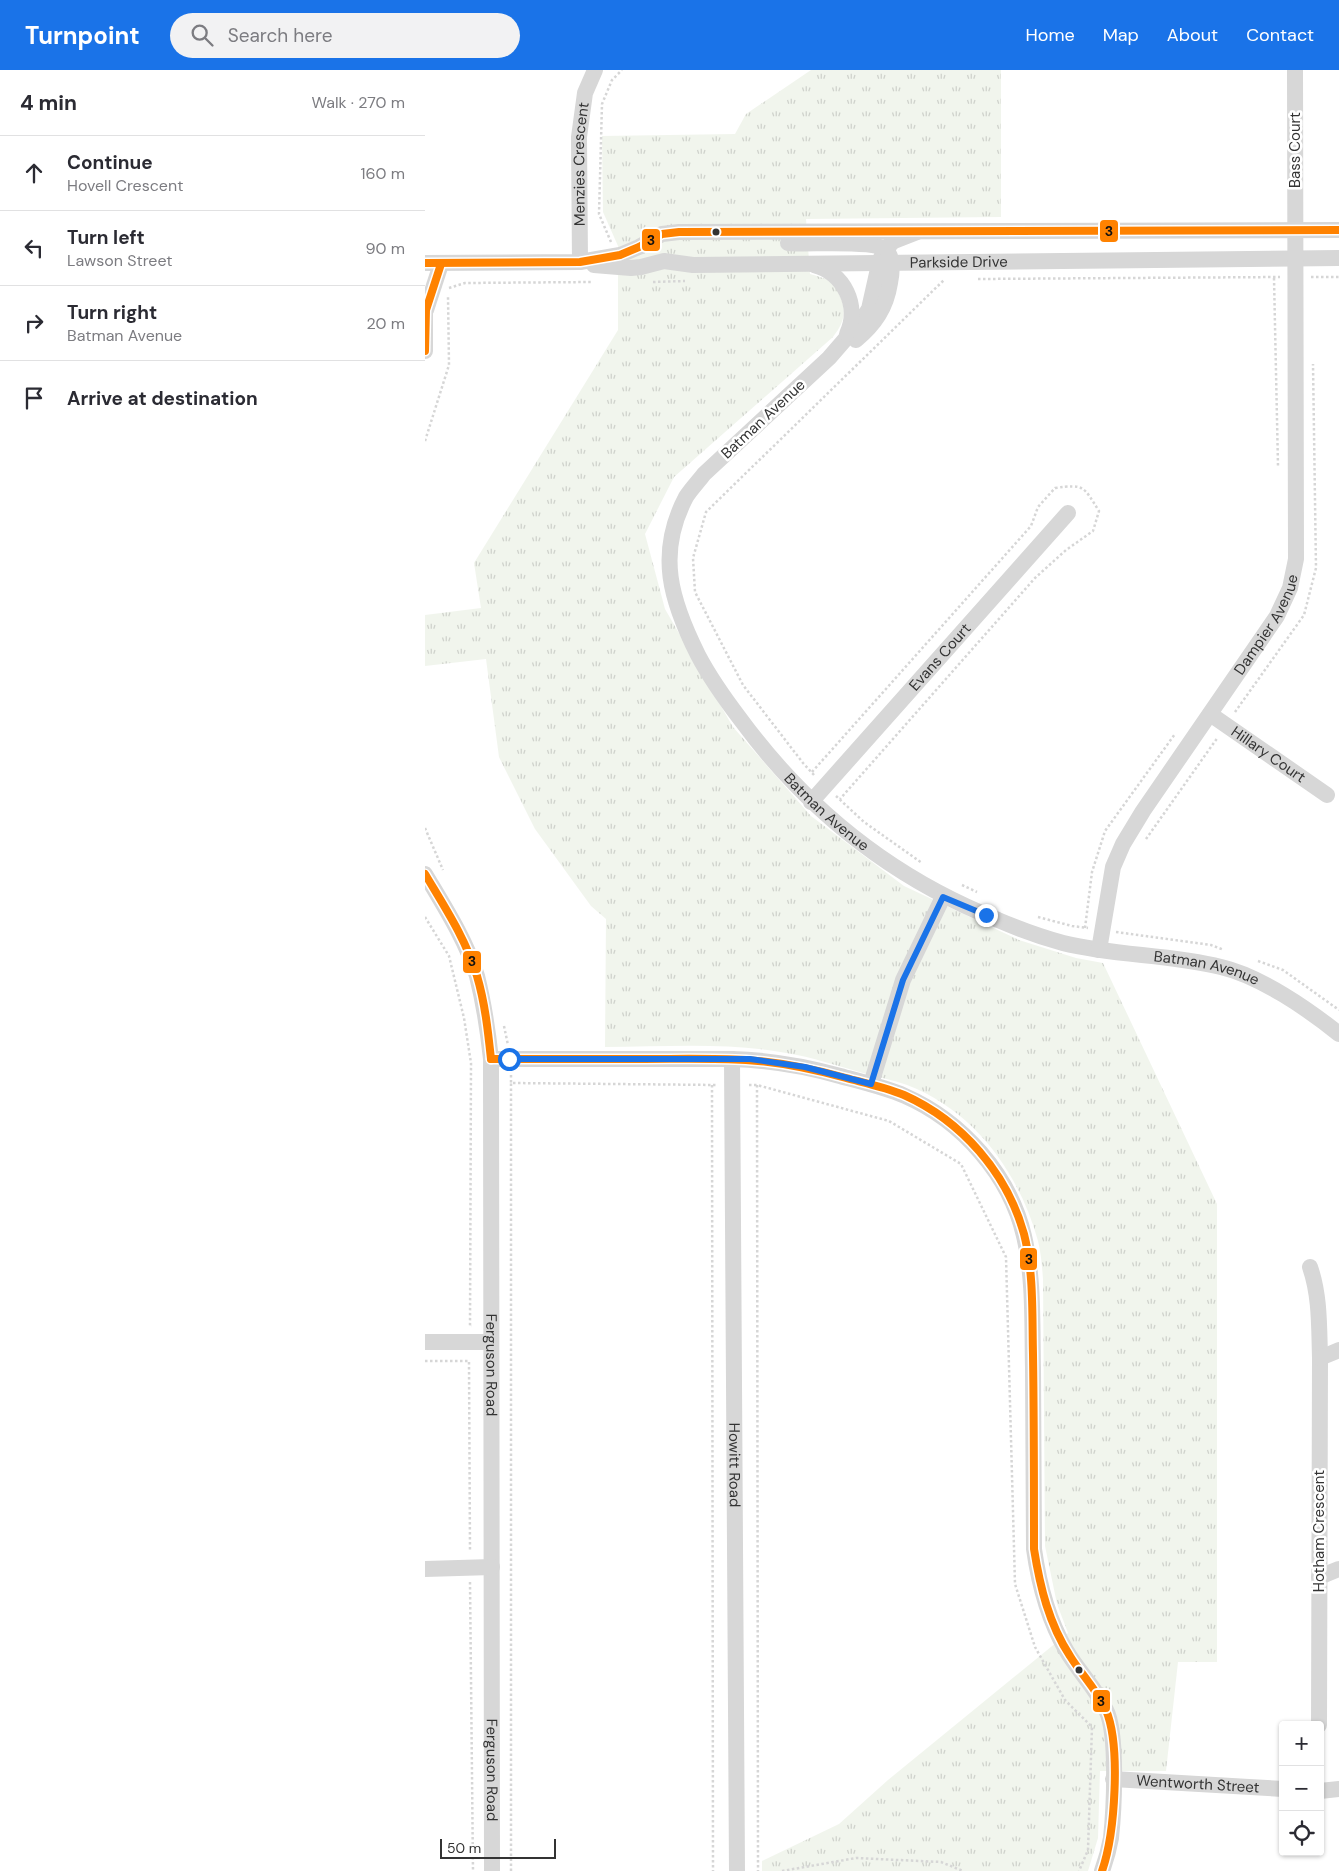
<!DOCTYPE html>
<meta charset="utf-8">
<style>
body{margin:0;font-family:"DM Sans",sans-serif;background:#f2f2f3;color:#2b2b33}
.controls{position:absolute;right:15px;bottom:15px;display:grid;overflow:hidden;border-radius:5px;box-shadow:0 1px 4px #0004}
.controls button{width:45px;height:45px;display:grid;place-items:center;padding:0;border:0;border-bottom:1px solid #e1e1e2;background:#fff;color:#2b2b33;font:25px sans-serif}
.scale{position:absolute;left:15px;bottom:12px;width:116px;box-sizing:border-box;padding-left:5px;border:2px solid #333;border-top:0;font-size:14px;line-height:18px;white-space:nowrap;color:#333;-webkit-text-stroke:4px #fff;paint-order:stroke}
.stop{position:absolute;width:15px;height:15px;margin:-11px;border:4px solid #1a73e8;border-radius:50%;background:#fff}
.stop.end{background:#1a73e8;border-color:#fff;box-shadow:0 1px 5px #0008}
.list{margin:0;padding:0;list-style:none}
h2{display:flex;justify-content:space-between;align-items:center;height:65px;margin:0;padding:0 20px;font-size:21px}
h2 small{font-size:16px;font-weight:400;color:#7c7c81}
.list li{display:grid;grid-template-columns:32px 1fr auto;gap:15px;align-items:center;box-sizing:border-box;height:75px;padding:0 20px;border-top:1px solid #e1e1e2}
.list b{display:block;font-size:19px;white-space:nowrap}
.list p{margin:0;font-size:16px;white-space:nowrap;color:#7c7c81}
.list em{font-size:16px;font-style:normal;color:#7c7c81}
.icon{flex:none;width:28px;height:28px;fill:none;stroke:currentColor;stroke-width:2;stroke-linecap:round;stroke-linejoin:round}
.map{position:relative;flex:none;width:914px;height:1801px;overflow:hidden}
header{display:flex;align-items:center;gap:30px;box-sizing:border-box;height:70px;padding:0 25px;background:#1a73e8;color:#fff}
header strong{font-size:24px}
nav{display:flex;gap:28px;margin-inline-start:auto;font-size:18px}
.search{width:350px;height:45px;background:#f2f2f3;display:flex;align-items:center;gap:12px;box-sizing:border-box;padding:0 18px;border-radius:28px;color:#7c7c81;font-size:19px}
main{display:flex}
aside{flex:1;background:#fff}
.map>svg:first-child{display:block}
</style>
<header>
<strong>Turnpoint</strong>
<div class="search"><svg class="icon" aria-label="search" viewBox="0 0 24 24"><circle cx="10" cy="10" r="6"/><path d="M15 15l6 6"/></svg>Search here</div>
<nav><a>Home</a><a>Map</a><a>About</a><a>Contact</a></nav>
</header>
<main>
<aside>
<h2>4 min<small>Walk · 270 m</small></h2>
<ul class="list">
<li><svg class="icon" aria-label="ahead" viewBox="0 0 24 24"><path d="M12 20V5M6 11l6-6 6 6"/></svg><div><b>Continue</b><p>Hovell Crescent</p></div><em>160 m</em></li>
<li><svg class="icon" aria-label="left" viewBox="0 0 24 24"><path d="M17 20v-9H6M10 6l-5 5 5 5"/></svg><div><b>Turn left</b><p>Lawson Street</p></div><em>90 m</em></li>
<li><svg class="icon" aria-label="right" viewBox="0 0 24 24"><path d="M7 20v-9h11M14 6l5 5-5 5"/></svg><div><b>Turn right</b><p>Batman Avenue</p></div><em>20 m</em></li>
<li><svg class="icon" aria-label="arrive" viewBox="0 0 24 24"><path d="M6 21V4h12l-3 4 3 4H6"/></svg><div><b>Arrive at destination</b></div></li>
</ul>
</aside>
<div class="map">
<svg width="914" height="1801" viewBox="0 0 914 1801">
<defs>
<pattern id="park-tufts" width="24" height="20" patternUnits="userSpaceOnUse" patternTransform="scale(1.25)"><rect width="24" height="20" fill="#f1f5ed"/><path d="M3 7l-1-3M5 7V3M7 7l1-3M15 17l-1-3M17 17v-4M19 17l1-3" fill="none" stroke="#cfd2cc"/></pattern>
</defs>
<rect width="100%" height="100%" fill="#fff"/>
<path fill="url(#park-tufts)" d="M386 0H576V147L381 149 385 204C392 206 401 208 407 213 411 216 413 221 415 226 422 242 419 253 408 267L249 407 220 464 240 539 308 657 386 746 479 816 594 870 651 888 678 893 792 1134V1592H753L741 1701H675L673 1768 663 1801H337V1791L414 1754 463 1710 643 1563 632 1534 620 1476 618 1209C617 1196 616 1183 613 1171 594 1103 550 1041 482 1015 468 1010 453 1007 438 1003 413 996 387 987 361 983 303 972 239 977 180 977L181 849 166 836 110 759 74 687 61 589 0 596V545L56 538 49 493 193 260V176L178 142 177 66 310 64 321 44Z"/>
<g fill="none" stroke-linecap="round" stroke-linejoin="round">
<g stroke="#d6d6d6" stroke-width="2.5" stroke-dasharray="2.5 2.5" stroke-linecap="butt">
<path d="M186 172 174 144 177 34 187 10 197 0"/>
<path d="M886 207H914"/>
<path d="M849 208 853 396"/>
<path d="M553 209 855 207"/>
<path d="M228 212 260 211"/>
<path d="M24 218 40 213 168 212"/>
<path d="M0 371 24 295 23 226"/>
<path d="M810 642 879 545 891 498 888 294"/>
<path d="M387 702 606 456 613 437 630 418C660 414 658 416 674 441L668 461 641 480 610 508 415 729"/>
<path d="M389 705 378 693 318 615 270 522 268 488 281 442 519 210"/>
<path d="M411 726 439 752 497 793"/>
<path d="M0 758 18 800"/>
<path d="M721 769 793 667"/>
<path d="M537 815 552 822"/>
<path d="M0 847 24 886 39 948 46 993 45 1256H47"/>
<path d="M613 847 647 856 663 858"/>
<path d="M660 858 667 802 680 761 750 664"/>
<path d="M691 862 786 875 799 880"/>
<path d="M833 891 858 900 914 940"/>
<path d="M79 956 83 975"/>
<path d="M86 1005V1013L293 1015"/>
<path d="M287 1015 288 1801"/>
<path d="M324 1015H332L464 1051 536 1094 581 1187 590 1514 610 1577 640 1630 667 1657 663 1780 654 1801"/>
<path d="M332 1015 333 1801"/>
<path d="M0 1291H44L45 1481"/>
<path d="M45 1512 48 1801"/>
<path d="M86 1801V1013"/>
<path d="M357 1801 431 1788 516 1792 538 1801"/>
</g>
<g stroke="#d7d7d7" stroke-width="16">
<path id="s1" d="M492 162 469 171 460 179 455 190 444 239 436 251 404 288 279 404C273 412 266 419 261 427 231 484 246 531 273 585 285 608 300 629 316 650 383 741 467 808 573 850 594 859 616 867 638 873 690 886 744 884 796 897 835 906 883 939 914 964"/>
<path d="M363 173C382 175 450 169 461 180 469 188 467 203 465 213 461 238 450 254 431 270"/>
<path id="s2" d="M155 192 154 67 160 23 170 0"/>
<path d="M0 193 155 192 195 185 214 177 237 164 254 162 914 160"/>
<path id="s3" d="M169 195 206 198 216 197 239 191 268 195 914 188"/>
<path d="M389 195C419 203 435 236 422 264"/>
<path d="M0 234V281"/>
<path d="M1 240 16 194"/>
<path id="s4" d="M785 644 902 725"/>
<path id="s5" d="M386 732 643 443"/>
<path id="s6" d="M0 804C19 836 41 870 52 906 59 934 63 961 66 989L67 1801"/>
<path id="s7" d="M674 880 688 797 698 774 718 741 852 546 865 518 871 489 870 0"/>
<path d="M66 989H307C343 990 380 996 415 1006 437 1012 459 1017 480 1026 537 1051 585 1105 599 1166 609 1209 607 1254 608 1298 608 1358 609 1419 609 1479 614 1515 623 1549 641 1580 653 1601 671 1618 681 1640 693 1663 689 1740 686 1768 684 1779 681 1790 677 1801"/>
<path id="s8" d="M307 989 312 1801"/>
<path d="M446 1014 478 910 518 827"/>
<path d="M885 1197C895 1226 894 1256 895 1288L894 1655"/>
<path d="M0 1272H66"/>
<path d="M895 1288 914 1280"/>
<path d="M0 1499 67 1497"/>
<path d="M894 1507 914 1499"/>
<path id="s9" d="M688 1709 858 1719"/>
<path d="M895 1721 914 1719"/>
</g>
<g stroke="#fff" stroke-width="11">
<g id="bus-1">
<path d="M0 193 155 192 195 185 214 177 237 164 254 162 914 160"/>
<path d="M0 281 1 240 16 194"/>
<path d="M0 804C19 836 41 869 52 906 60 933 63 961 66 989"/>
<path d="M66 989C117 989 168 989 219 989 253 989 287 988 321 990 355 992 388 999 421 1008 440 1013 460 1017 479 1025 537 1051 582 1103 599 1164 609 1203 607 1245 608 1284 609 1349 609 1414 609 1479 615 1517 624 1554 645 1586 656 1604 672 1620 681 1640 696 1676 690 1764 677 1801"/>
</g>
</g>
<use href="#bus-1" stroke="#ff8200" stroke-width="8"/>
</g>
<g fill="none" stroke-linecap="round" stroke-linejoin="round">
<path stroke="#1a73e8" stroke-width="6" d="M84 989H325L380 997 446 1014 478 910 518 827 561 845"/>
</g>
<g fill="#333" stroke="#fff" stroke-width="2">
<circle cx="291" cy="162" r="4.5"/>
<circle cx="654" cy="1600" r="4.5"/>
</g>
<g text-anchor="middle" stroke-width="5" stroke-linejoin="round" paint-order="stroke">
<g font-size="15" fill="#333" stroke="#fff">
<text transform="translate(870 80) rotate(-90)" y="5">Bass Court</text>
<text dy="5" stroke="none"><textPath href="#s2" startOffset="98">Menzies Crescent</textPath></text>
<text dy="5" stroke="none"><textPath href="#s3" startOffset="366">Parkside Drive</textPath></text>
<text transform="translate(338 349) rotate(-43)" y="5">Batman Avenue</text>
<text dy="5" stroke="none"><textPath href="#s7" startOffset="372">Dampier Avenue</textPath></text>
<text dy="5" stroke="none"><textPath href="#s5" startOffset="194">Evans Court</textPath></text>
<text dy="5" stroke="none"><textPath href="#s4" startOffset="71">Hillary Court</textPath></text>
<text dy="5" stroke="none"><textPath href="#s1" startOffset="732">Batman Avenue</textPath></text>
<text dy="5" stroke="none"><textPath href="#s1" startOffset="1151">Batman Avenue</textPath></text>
<text dy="5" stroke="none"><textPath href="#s6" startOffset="505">Ferguson Road</textPath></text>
<text dy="5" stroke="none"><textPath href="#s8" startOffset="406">Howitt Road</textPath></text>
<text transform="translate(894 1461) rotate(-90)" y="5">Hotham Crescent</text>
<text dy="5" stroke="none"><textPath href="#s6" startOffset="910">Ferguson Road</textPath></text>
<text dy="5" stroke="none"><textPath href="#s9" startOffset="85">Wentworth Street</textPath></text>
</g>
</g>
<g stroke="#fff" stroke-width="2">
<rect x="674" y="149" width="20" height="24" rx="5" fill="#ff8200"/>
<rect x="216" y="158" width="20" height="24" rx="5" fill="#ff8200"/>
<rect x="37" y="880" width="20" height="24" rx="5" fill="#ff8200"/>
<rect x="594" y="1177" width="19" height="24" rx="5" fill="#ff8200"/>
<rect x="667" y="1619" width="19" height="24" rx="5" fill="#ff8200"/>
</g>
<g font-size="14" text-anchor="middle" font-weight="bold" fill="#111">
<text x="684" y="166">3</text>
<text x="226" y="175">3</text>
<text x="47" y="896">3</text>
<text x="604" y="1194">3</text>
<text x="676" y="1636">3</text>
</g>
</svg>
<div class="controls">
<button>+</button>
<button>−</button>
<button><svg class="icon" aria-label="locate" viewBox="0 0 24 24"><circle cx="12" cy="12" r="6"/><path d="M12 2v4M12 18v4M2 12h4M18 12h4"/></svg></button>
</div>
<div class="scale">50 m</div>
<div class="stop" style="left:84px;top:989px"></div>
<div class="stop end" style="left:561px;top:845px"></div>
</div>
</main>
